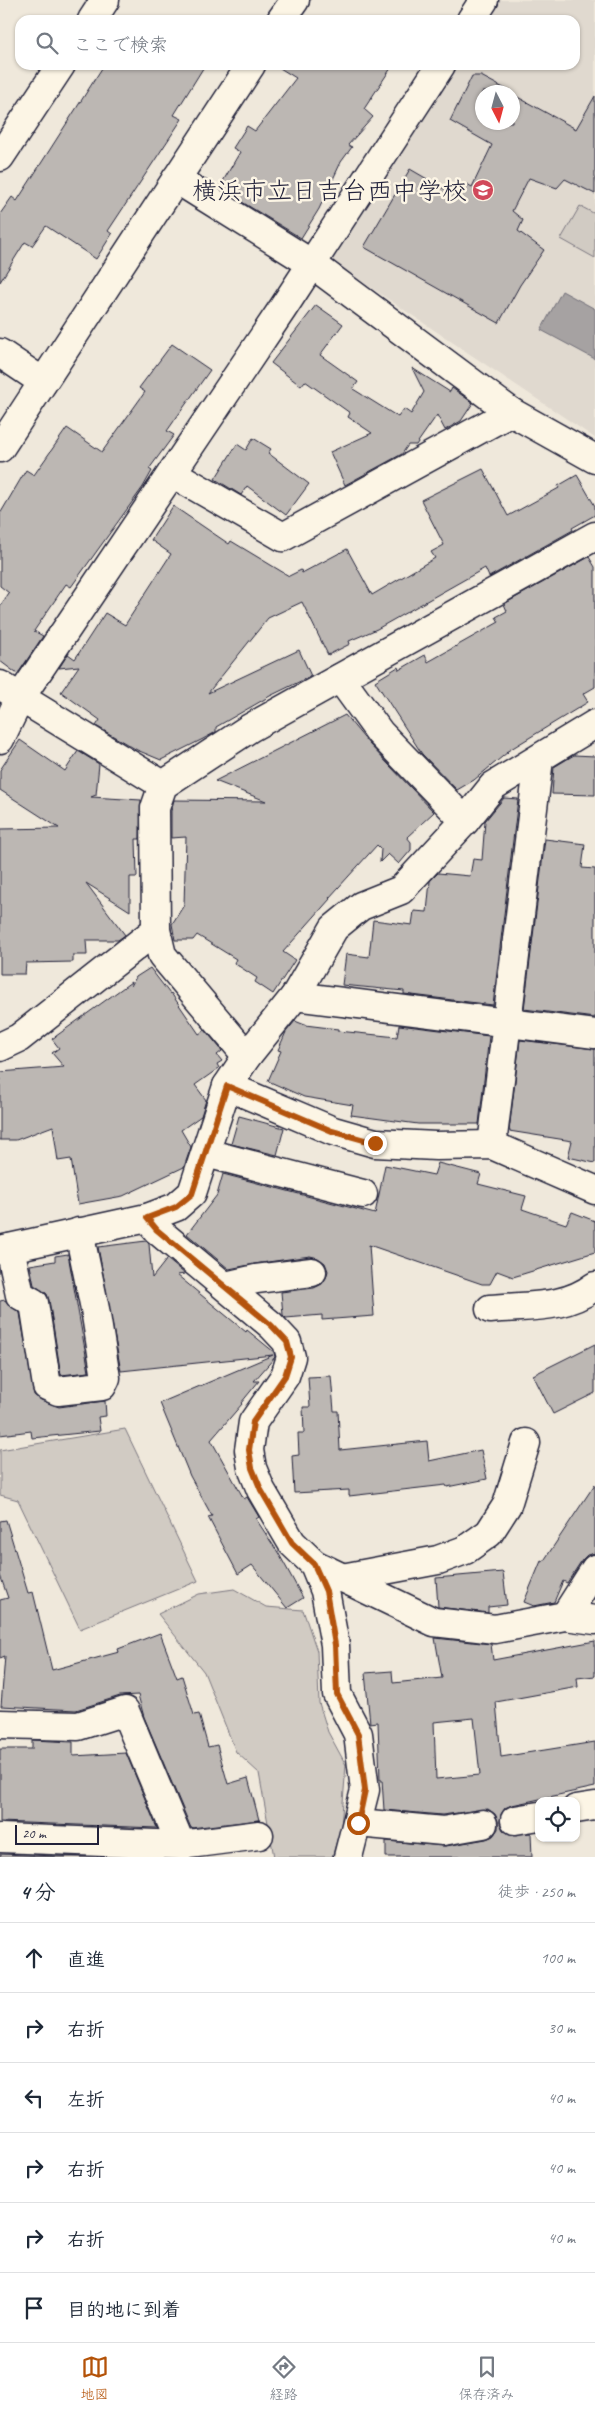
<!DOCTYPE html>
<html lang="ja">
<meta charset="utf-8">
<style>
body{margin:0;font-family:Caveat,"Klee One",sans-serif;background:#f6f6f7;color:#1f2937}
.controls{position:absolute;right:15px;bottom:15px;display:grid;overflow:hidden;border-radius:10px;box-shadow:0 1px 4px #0004}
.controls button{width:45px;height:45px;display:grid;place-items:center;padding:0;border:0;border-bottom:1px solid #e0e1e3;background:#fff;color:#1f2937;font:25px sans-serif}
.compass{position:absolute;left:475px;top:85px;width:45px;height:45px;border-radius:50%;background:#fff;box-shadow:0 1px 4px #0004;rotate:174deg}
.scale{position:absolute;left:15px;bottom:12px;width:84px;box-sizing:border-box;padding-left:5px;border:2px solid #22223b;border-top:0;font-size:14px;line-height:18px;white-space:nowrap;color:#22223b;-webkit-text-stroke:4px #fcf5e5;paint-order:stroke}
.stop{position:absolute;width:15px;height:15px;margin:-11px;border:4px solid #b45309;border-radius:50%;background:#fff}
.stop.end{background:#b45309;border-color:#fff;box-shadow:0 1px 5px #0008}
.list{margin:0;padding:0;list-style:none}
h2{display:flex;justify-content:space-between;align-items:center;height:65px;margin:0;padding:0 20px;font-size:21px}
h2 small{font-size:16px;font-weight:400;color:#747a83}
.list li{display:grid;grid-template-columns:32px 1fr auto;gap:15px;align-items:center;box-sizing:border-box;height:70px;padding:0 20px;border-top:1px solid #e0e1e3}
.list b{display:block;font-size:19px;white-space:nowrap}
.list em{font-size:16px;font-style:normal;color:#747a83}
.icon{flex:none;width:28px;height:28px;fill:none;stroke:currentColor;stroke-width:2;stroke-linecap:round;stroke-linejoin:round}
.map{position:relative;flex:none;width:595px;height:1857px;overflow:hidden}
.search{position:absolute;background:#fff;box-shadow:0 1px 4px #0004;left:15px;right:15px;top:15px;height:55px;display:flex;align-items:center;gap:12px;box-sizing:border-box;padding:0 18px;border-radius:15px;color:#747a83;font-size:19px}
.sheet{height:485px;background:#fff}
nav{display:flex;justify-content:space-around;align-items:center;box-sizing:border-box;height:70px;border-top:1px solid #e0e1e3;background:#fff;font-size:14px;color:#747a83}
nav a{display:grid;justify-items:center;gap:2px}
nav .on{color:#b45309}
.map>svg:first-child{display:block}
</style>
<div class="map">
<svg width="595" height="1857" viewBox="0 0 595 1857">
<rect width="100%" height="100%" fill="#efe8db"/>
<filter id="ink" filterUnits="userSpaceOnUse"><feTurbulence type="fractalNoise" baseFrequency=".02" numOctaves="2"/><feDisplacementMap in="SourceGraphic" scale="10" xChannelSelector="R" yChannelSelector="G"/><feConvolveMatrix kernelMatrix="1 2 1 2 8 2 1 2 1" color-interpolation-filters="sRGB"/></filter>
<g filter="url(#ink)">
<path fill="#e0d9cf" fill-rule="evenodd" d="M494 0H595V438L327 258 452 65H575V20H481ZM482 92H512V122H482Z"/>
<g fill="#d1cbc3" stroke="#7a767f">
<path d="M580 206 595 214V258L561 239Z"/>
<path d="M125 1429 198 1581 80 1629 18 1500 0 1495V1450Z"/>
<path d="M234 1589 266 1607 303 1610 317 1651 319 1703 328 1732 346 1765 341 1827 332 1857H274L259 1773 236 1752 204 1672 158 1614 199 1594Z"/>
</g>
<path fill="#a6a2a2" stroke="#716f79" d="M562 291 595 309V359L541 330Z"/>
<g fill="#bcb7b3" stroke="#22223b" fill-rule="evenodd">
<path d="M104 65H205L174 115 182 119 108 231 112 234 96 259 46 226 32 246 25 242 0 282V214L12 197 17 201Z"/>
<path d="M275 65H393L364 109 373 117 348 145 352 147 341 162 319 209 301 238 219 188 240 152 233 148 247 126 255 131 296 78Z"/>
<path d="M472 76H481L511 92H482V122H512V94L576 129 595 96V194L565 179 557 188 529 178 512 211 523 220 518 231 544 250 520 285 499 323 364 247 410 169 460 198 467 184 472 187 492 145 450 121Z"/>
<path d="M316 305 343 324 320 355 358 382 353 389 398 417 404 409 411 414 424 392 412 368 450 392 452 388 473 403 461 421 445 430 437 415 416 445H408L402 454 345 485 330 452 372 433 348 417 350 413 305 381 301 386 271 363Z"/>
<path d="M172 344 210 370 167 431 174 435 149 469 152 471 143 487 71 587 66 584 34 631 43 636 19 672 16 673 0 661V606L9 593 0 586V514L26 470 34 475 67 428 102 452 145 392 139 388Z"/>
<path d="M253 438 271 449 268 453 309 484 286 515 247 486 241 495 215 479 237 444 246 450Z"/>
<path d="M483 469 508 516 559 488 558 486 577 475 595 506V515L572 528 573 530 489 577 485 568 377 629 349 641 350 644 328 655 302 602 268 618 208 693 299 650 311 676 270 696 216 727V732L203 739 161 760 137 750 96 726 100 720 61 692 79 666 59 668 68 654 75 659 105 613 125 625 171 554 151 540 173 506 229 544 231 541 289 576 301 570 302 573 347 549 372 595 435 558 431 552 444 545 421 500Z"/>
<path d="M589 557 595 567V687L583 694 588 702 506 752H508L474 780 457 790 422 754 375 681 398 667 399 670 425 655 428 662 499 622 496 617 507 611 504 604Z"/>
<path d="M345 715 369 744 434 812 407 837 411 842V850L399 864 388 854 380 862 381 849 377 845 329 898 330 899 283 952 295 960 273 994 255 982 257 978 234 963 236 959 197 935 193 940H175L172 924 184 905 186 837 171 838V811L174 800 266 801 215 781Z"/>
<path d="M20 740 65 771 78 751 99 764 96 795 91 797 141 800 140 839H136L137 877H130V911L86 883 125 935 118 940H86L87 955H73V962L26 963 25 974H0V829L59 828 0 790V770Z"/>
<path d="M574 755 595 756V795L552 794 554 767Z"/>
<path d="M504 798 518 799 493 1005 404 994V991L342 985 346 954 369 957 373 920 412 925 414 911 427 912 430 881 438 873 470 876 473 859 482 860 485 821Z"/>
<path d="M545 839 585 844 582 868 595 869V1018L524 1009Z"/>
<path d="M150 968 170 994 171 993 199 1034 205 1030 220 1048 222 1051 217 1055 222 1061 217 1064 219 1068 195 1085 206 1100 201 1116 181 1130 191 1147 184 1167 123 1196 78 1204 71 1159 58 1161 53 1126 16 1140H0V1072L64 1067 52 1053 59 1048 52 1039 131 982V986L136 977Z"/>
<path d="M295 1021 305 1025 338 1029V1031L397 1037 399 1025 489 1036 479 1124H418L351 1115 353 1105 304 1097 268 1081 281 1051 278 1050 286 1032Z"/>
<path d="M520 1040 595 1049V1163L568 1157 572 1141 509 1131Z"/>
<path d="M239 1116 284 1128 277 1155 231 1144Z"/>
<path d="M438 1163 481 1174 478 1184 526 1196 522 1209 566 1224 572 1212 595 1221V1252L513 1277 497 1271 490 1284H482L369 1245 374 1316 322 1320V1315L286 1318 283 1315 281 1292 314 1288 322 1284 326 1278 328 1271 325 1263 318 1258 310 1256 254 1264 229 1269 187 1234 217 1195 223 1174 375 1214 385 1165 434 1175Z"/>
<path d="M146 1241 149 1244 152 1278 167 1259 185 1274 177 1275 246 1332 247 1330 274 1352 275 1357 254 1381H259L241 1403 242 1404 211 1440 244 1499 247 1497 259 1517 256 1519 279 1554 303 1598 287 1608 252 1565 238 1574 208 1517 212 1516 190 1476 160 1403 273 1355 121 1371 98 1247Z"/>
<path d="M68 1254 89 1372 61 1375 49 1300 47 1294 34 1285 30 1265 55 1261V1256Z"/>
<path d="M5 1300 8 1304 20 1313 34 1395 41 1400 59 1407 105 1401 106 1416 98 1417 100 1431 32 1438 31 1431 0 1435V1301Z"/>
<path d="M595 1344V1393L553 1414 533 1375Z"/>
<path d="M331 1376 334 1411H338L340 1450 427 1441 429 1461 481 1450 487 1479 447 1487 446 1485 349 1496V1490L294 1493 292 1456 299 1455 298 1433H304L303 1407H310L308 1377Z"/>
<path d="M595 1484V1553L587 1555 582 1560 567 1583 563 1581 554 1602 534 1606 524 1602 541 1561 543 1562Z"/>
<path d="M6 1520 28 1593 33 1592 52 1670 119 1652 118 1649 160 1633 177 1678 182 1676 194 1715 199 1714 208 1747 217 1745 228 1784 248 1778 259 1820 191 1828 144 1717 138 1695 120 1696 76 1710 1 1706 5 1656 0 1658V1600L8 1598 0 1575V1521Z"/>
<path d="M503 1572 507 1605 488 1607V1613L438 1607 436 1578Z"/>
<path d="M435 1638 491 1644 493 1660 595 1641V1676L577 1678 578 1687 496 1702 501 1757 595 1742V1787L512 1805 505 1808 501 1814 500 1823 503 1830 509 1834 531 1833 532 1857H386V1841L446 1846 486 1839 493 1836 498 1829V1821L495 1814 488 1809 442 1815 384 1810 382 1780H380L378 1722 370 1723 365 1673 392 1671 393 1683 442 1678ZM474 1718 480 1775 436 1779 434 1722Z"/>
<path d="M32 1740 73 1742V1756L126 1753 157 1828 0 1822V1749H32Z"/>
<path d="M0 1854 87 1857H0Z"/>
</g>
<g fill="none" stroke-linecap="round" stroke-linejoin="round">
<g stroke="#22223b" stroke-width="31">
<g id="minor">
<path d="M92 20 105 0"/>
<path d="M281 20 295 0"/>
<path d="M471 20 484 0"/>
<path d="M0 157 61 65"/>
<path d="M176 179 312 264 511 412 595 459"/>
<path d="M0 353 43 382"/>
<path d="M0 448 251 65"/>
<path d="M172 473 283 537 511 412"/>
<path d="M340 678 380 733 465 821"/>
<path d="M0 685 163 785"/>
<path d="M0 739 20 698 283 308 441 65"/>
<path d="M295 996 595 1034"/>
<path d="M0 1047 19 1038 156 930"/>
<path d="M247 1056 162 955 156 930 155 808 163 785 250 728 595 536"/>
<path d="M227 1086 333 1131 375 1143 436 1146 492 1145 595 1190"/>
<path d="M492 1145 539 759"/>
<path d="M206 1153 363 1194"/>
<path d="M147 1218 157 1230 271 1325 287 1342 291 1357 285 1376 253 1422 249 1450 252 1468 261 1490 292 1543 314 1564 325 1591 335 1645 337 1694 358 1734 365 1790 348 1857"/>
<path d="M10 1248 20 1295 34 1303 47 1386 58 1391 102 1386 106 1378 95 1309 79 1232"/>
<path d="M0 1250 147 1218 176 1207 192 1193 227 1086 247 1056 295 996 334 928 361 906 401 890 465 821 493 786 595 724"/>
<path d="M226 1286 256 1279 312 1272"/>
<path d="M490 1309C527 1305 564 1310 595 1286"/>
<path d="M314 1564 434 1622 495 1629 565 1616 595 1620"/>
<path d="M342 1578 438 1560 465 1550 489 1533 507 1505 526 1443"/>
<path d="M565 1616 595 1569"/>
<path d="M0 1724 78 1726 125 1711 181 1845 0 1838"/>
<path d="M576 1809 595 1806"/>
<path d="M515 1820 539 1816"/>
<path d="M358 1823 443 1831 483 1824"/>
<path d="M181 1845 259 1835"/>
</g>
</g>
<use href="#minor" stroke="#fcf5e5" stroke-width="28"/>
</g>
</g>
<g fill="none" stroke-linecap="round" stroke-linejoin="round" filter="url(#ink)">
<path stroke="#b45309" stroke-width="6" d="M358 1823 365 1790 358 1734 337 1694 335 1645 326 1591 314 1564 292 1543 261 1490 252 1468 249 1450 253 1422 285 1376 291 1357 287 1342 271 1325 157 1230 147 1218 176 1207 192 1194 227 1086 332 1131 375 1143"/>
</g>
<defs>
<g id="school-disc" transform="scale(1.125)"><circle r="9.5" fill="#d1495b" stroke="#fcf5e5"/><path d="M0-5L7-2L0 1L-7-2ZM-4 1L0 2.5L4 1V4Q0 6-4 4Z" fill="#fff"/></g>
</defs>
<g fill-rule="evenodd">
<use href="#school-disc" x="483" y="190"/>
</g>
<g text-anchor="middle" stroke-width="5" stroke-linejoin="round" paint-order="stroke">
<g font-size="25" fill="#22223b" stroke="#fcf5e5" text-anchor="end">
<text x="467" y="199">横浜市立日吉台西中学校</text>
</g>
</g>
</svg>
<div class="controls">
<button><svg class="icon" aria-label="locate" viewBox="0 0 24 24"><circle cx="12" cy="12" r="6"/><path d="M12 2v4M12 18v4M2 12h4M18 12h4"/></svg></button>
</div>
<svg class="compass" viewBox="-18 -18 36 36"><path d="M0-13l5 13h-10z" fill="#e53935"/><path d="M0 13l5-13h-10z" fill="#747a83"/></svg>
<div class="scale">20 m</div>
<div class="stop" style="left:358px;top:1823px"></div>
<div class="stop end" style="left:375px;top:1143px"></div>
<div class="search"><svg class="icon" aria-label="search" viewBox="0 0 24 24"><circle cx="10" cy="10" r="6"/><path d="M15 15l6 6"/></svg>ここで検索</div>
</div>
<section class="sheet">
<h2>4 分<small>徒歩 · 250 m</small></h2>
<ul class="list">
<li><svg class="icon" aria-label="ahead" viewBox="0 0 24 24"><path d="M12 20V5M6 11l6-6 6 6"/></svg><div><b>直進</b></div><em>100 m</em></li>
<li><svg class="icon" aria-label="right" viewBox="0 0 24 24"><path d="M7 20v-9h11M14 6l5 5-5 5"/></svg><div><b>右折</b></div><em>30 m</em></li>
<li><svg class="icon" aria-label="left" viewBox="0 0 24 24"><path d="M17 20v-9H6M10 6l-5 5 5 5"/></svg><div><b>左折</b></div><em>40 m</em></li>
<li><svg class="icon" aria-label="right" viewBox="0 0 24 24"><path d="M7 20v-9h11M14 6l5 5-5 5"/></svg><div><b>右折</b></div><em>40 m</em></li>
<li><svg class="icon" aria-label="right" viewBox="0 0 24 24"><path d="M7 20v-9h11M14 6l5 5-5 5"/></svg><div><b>右折</b></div><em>40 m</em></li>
<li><svg class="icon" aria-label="arrive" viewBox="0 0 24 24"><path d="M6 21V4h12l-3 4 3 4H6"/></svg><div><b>目的地に到着</b></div></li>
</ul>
</section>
<nav>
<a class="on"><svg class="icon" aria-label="map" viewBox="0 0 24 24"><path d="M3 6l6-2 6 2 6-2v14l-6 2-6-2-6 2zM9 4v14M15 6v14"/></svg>地図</a>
<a><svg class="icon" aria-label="directions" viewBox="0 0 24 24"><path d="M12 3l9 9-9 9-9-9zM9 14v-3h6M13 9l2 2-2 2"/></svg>経路</a>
<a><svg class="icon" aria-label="saved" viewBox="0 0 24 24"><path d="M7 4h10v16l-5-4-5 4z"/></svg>保存済み</a>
</nav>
